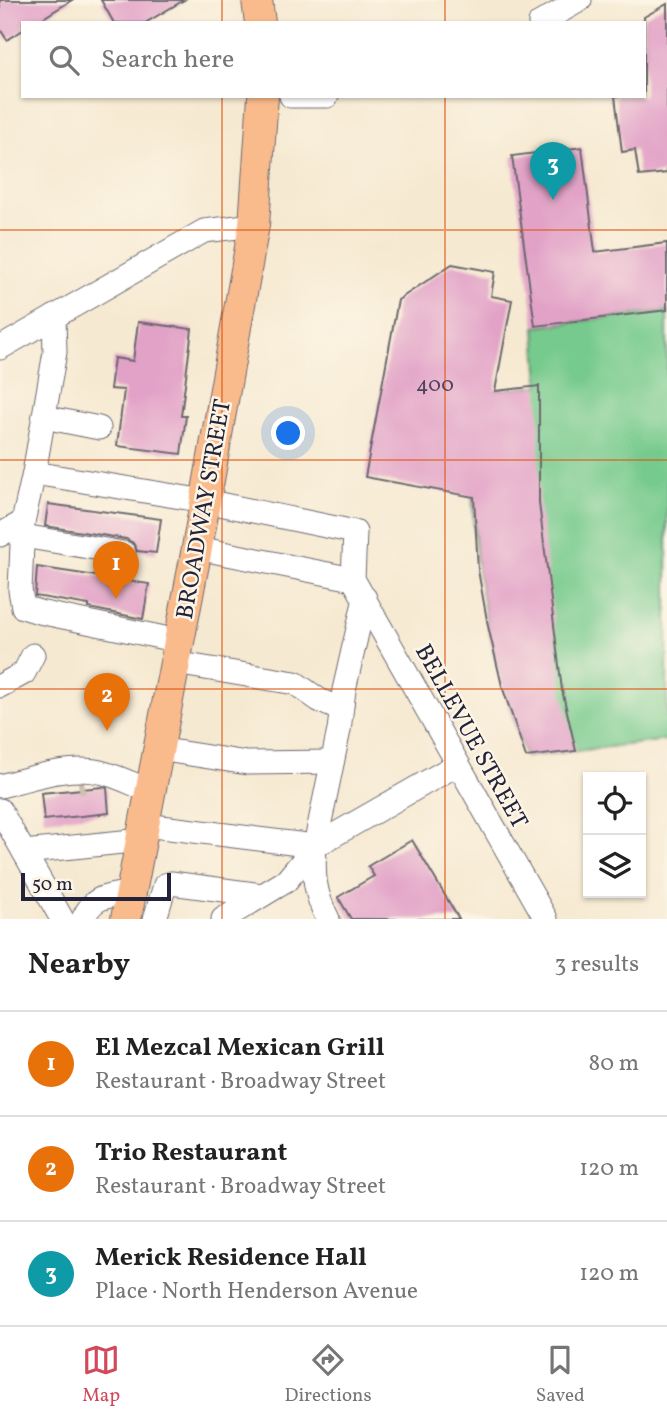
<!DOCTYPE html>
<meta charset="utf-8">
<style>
body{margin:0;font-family:Vollkorn,serif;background:#f6f6f6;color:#222}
.controls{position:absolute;right:21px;bottom:21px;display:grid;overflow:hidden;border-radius:0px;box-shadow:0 2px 5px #0004}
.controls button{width:63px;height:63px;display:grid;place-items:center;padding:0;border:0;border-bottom:2px solid #e0e0e0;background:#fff;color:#222;font:35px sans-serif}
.scale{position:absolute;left:21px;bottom:18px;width:150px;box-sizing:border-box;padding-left:7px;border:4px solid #22223b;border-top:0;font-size:19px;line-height:24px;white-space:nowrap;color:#22223b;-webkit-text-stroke:5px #fcf5e5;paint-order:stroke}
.you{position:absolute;left:289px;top:434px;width:24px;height:24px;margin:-18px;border:5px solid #fff;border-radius:50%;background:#1a73e8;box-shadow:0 0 0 10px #1a73e833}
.badge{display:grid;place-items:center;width:46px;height:46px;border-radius:50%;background:#d1495b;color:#fff;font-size:23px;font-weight:700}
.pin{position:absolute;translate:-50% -58px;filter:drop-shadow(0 2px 4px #0008)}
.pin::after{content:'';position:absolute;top:37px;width:24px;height:21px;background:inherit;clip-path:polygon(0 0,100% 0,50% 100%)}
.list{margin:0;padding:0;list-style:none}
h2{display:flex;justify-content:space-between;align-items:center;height:91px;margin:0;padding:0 28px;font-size:30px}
h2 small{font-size:23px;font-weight:400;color:#767676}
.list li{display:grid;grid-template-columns:46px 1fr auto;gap:21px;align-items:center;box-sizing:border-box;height:105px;padding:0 28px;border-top:2px solid #e0e0e0}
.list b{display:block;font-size:26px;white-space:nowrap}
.list p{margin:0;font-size:23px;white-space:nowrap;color:#767676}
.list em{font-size:23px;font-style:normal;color:#767676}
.icon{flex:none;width:38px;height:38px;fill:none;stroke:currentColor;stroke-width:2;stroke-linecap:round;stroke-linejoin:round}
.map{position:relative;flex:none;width:667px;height:919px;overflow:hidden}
.search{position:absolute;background:#fff;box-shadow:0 2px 5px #0004;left:21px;right:21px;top:21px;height:77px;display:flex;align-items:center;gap:18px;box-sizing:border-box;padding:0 24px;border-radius:0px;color:#767676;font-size:26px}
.sheet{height:406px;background:#fff}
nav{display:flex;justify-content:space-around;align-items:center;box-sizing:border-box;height:98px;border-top:2px solid #e0e0e0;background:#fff;font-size:19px;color:#767676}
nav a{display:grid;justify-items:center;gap:4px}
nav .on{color:#d1495b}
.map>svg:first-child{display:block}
</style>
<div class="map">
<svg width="667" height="919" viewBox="0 0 667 919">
<rect width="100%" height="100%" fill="#fcf5e5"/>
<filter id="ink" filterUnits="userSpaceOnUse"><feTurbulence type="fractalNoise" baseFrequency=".0143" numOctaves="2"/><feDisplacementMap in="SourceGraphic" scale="14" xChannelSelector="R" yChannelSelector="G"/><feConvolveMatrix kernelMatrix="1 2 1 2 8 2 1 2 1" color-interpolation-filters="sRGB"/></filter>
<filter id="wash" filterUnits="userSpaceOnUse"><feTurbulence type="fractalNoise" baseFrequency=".00686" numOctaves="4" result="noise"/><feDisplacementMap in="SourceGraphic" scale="28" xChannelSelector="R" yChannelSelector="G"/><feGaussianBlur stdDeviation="1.57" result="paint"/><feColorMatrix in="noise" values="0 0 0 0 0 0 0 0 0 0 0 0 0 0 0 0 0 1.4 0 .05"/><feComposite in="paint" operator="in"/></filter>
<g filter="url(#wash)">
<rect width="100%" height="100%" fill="#f6e9d1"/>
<path fill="#76ca8d" stroke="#4c7664" stroke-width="2" d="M667 310V740L526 757C493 661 466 558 474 456 476 434 482 413 486 392L539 386 535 327Z"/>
<g id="blocks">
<g fill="#e2a2c7">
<path d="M0 0H72L35 23H23V30L7 40 0 29Z"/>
<path d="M101 0H184L145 23H114Z"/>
<path d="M667 4V173L639 176 635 150 622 152 615 96H644V17Z"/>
<path d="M582 147 595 252 667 243V310L535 326 512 156Z"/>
<path d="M452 264 495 272 491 296 512 300 495 391 539 386V503L562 690 576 751 526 757 502 686 488 626 478 570 474 497 365 477 398 300Z"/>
<path d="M138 322 192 329 181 416H186L181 454 117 446 124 390 110 389 114 358 133 361Z"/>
<path d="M48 504 161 519 156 553 137 551 133 543 126 539 45 526Z"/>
<path d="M37 567 149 584 143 619 89 608V605L35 596Z"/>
<path d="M103 787 107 788 109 813 44 820 41 793Z"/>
<path d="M412 840 459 919H351L338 897 374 876 368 866Z"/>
</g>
</g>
</g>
<g filter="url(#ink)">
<use href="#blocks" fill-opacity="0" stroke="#6c6870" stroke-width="2"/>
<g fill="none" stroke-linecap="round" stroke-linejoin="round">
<path stroke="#ccc1b3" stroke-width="23" stroke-dasharray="23 11" stroke-linecap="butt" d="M78 783 84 782"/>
<g stroke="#6c6870" stroke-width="25">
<g id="minor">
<path d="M540 23 580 0"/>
<path d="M291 96H327"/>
<path d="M0 348 204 231 254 225"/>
<path d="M44 417 99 428"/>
<path d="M34 473 55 352 54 317"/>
<path d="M23 522 20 590 23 607 39 612 179 641"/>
<path d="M0 535 23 522 34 473 205 501 355 532 353 579 546 919"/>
<path d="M23 536 124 553"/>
<path d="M197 548 353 579"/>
<path d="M175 663 295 683 319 700 341 710"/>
<path d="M0 686 24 673 33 655"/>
<path d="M158 749 247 763 332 762"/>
<path d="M0 786C32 778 70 764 104 773 119 777 135 785 150 791"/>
<path d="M0 810 62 919"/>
<path d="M145 825 315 846 458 764"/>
<path d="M315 846C313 874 314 893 328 919"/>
<path d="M24 852 142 840"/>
<path d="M83 919C94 894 108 897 132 892"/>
<path d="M155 919 165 885 171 883 262 895"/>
<path d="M223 919 286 881 315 846 339 730 344 690 365 598"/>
</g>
</g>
<g stroke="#6c6870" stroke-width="32">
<g id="major">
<path d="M257 0 260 23"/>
<path d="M126 919 197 548 254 225 263 96"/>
</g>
</g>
<use href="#minor" stroke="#fff" stroke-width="23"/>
<use href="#major" stroke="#fabb8c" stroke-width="30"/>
</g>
</g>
<path fill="none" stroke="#de560e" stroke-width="2" stroke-opacity="0.55" d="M222 0V23M445 0V23M222 96V919M445 96V919M0 230H667M0 460H667M0 689H667"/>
<g text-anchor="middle" stroke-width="5" stroke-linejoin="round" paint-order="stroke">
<g font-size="21" fill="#52425e">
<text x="435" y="391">400</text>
</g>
<g font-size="24" fill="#22223b" stroke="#fcf5e5">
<text transform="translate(203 509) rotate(-80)" y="8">BROADWAY STREET</text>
<text transform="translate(472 736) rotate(61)" y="8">BELLEVUE STREET</text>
</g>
</g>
</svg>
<div class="controls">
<button><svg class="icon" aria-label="locate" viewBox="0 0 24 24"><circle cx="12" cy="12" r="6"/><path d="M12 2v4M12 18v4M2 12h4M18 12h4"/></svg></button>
<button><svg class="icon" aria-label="layers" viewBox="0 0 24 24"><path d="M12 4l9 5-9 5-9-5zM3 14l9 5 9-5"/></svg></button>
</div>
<div class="scale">50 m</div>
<div class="you"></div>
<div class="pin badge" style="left:116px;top:599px;background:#e8710a">1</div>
<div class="pin badge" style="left:107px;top:731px;background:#e8710a">2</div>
<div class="pin badge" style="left:553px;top:200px;background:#0f9aa8">3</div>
<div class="search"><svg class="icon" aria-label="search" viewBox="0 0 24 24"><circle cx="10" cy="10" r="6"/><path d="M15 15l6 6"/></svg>Search here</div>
</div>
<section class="sheet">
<h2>Nearby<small>3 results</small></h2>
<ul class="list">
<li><span class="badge" style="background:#e8710a">1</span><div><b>El Mezcal Mexican Grill</b><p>Restaurant · Broadway Street</p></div><em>80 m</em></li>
<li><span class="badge" style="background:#e8710a">2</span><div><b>Trio Restaurant</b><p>Restaurant · Broadway Street</p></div><em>120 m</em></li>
<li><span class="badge" style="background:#0f9aa8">3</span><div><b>Merick Residence Hall</b><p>Place · North Henderson Avenue</p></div><em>120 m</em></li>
</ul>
</section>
<nav>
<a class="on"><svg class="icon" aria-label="map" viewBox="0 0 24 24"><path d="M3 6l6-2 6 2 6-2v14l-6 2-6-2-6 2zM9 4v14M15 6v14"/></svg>Map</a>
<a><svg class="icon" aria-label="directions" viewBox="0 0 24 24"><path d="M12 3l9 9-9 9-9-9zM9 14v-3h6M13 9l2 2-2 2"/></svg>Directions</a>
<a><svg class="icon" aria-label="saved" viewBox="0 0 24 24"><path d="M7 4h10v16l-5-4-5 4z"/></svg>Saved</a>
</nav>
